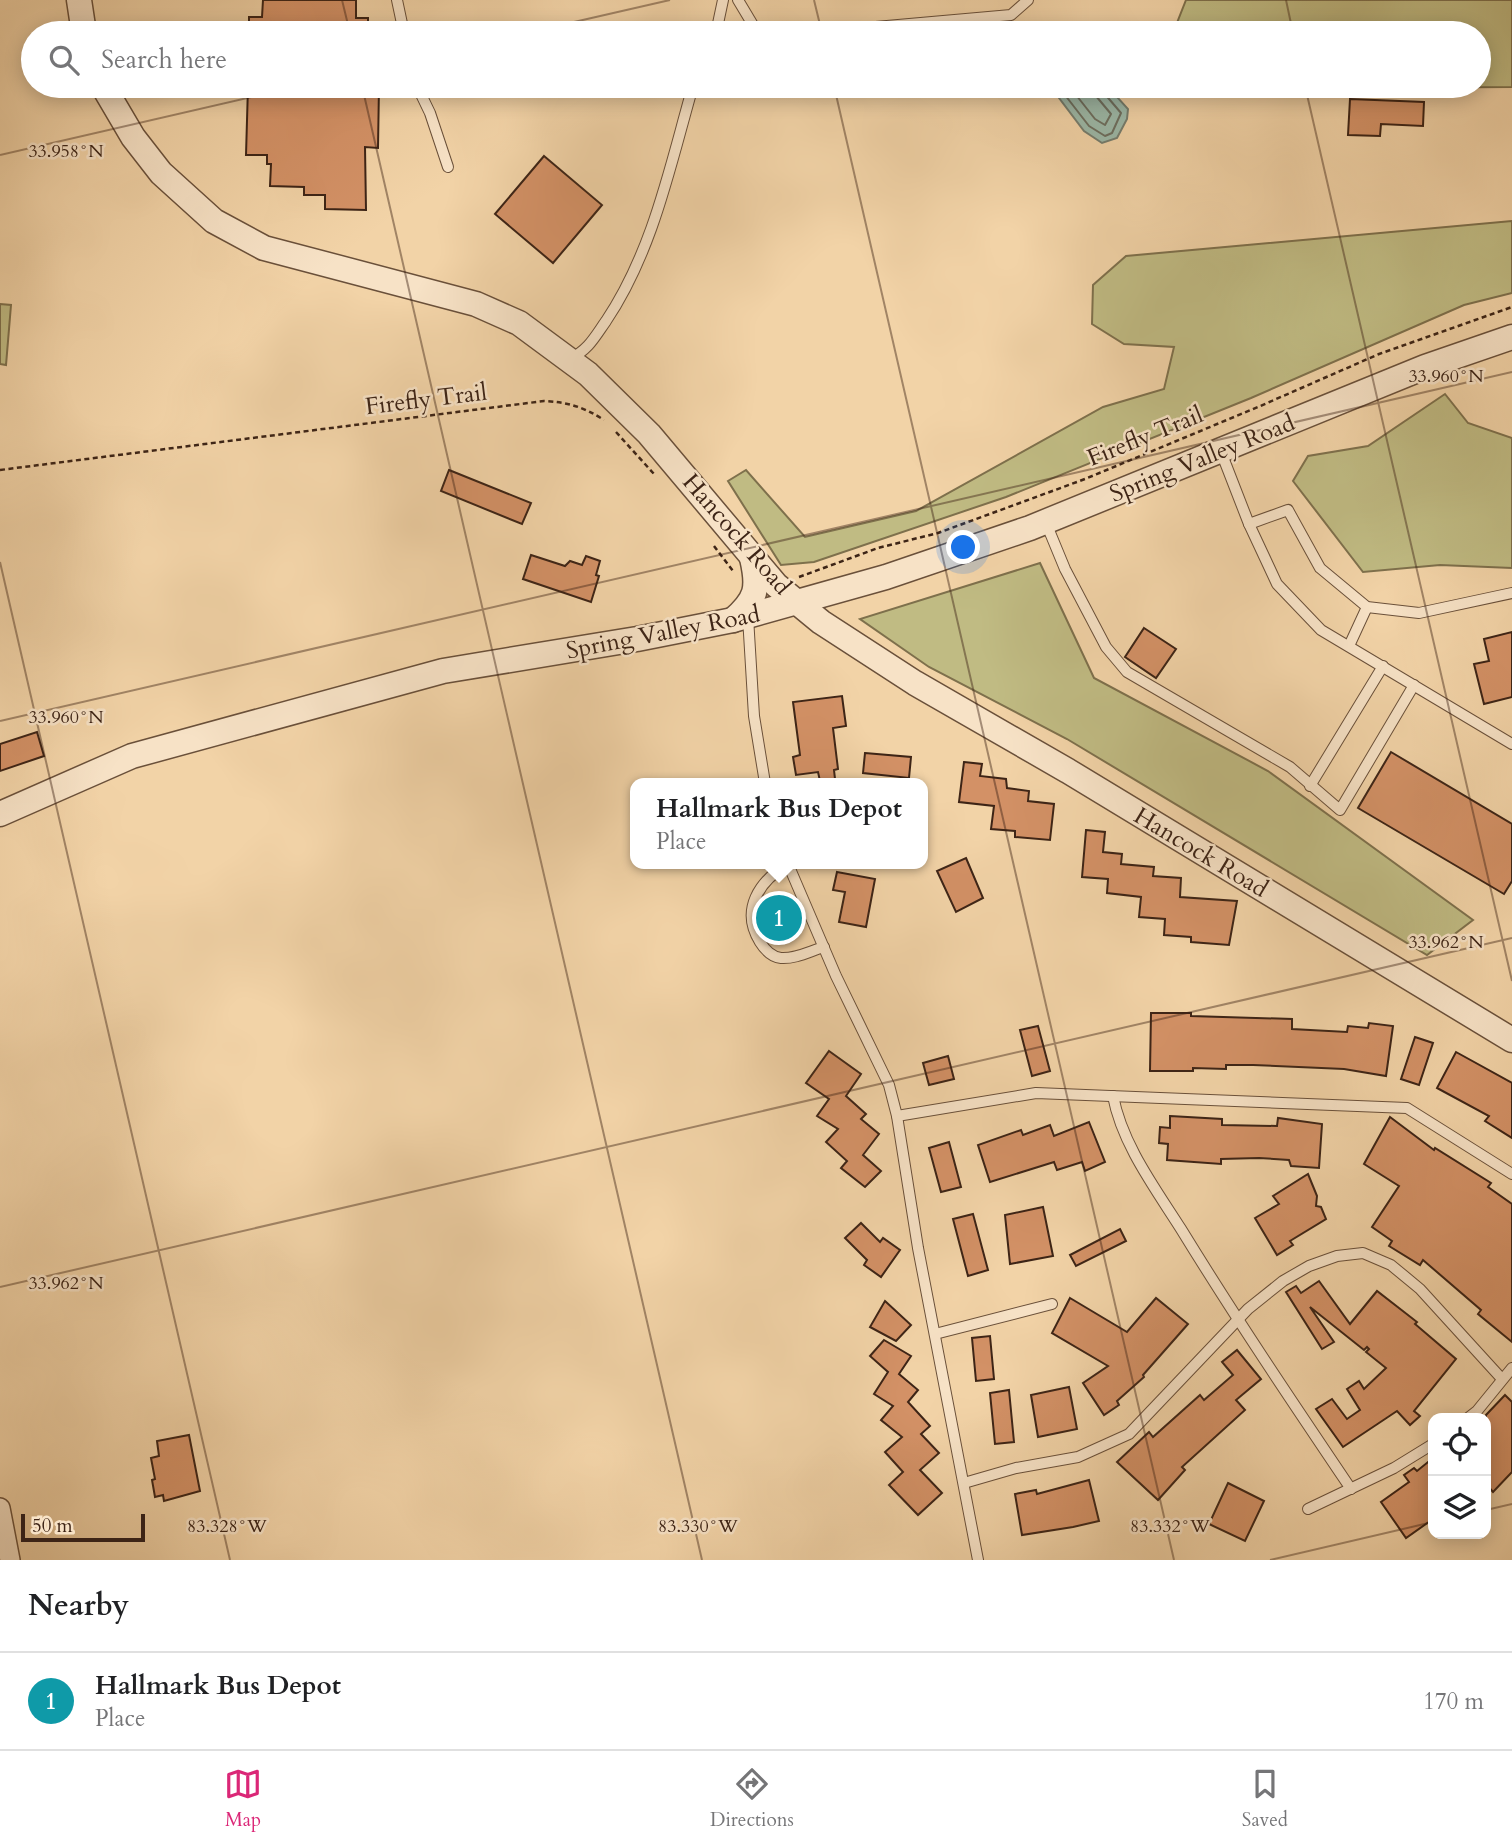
<!DOCTYPE html>
<meta charset="utf-8">
<style>
body{margin:0;font-family:Cardo,serif;background:#f6f6f6;color:#202124}
.controls{position:absolute;right:21px;bottom:21px;display:grid;overflow:hidden;border-radius:14px;box-shadow:0 4px 18px #0003}
.controls button{width:63px;height:63px;display:grid;place-items:center;padding:0;border:0;border-bottom:2px solid #e0e0e0;background:#fff;color:#202124;font:35px sans-serif}
.scale{position:absolute;left:21px;bottom:18px;width:124px;box-sizing:border-box;padding-left:7px;border:4px solid #3d2416;border-top:0;font-size:19px;line-height:24px;white-space:nowrap;color:#3d2416;-webkit-text-stroke:5px #f7e2c6;paint-order:stroke}
.you{position:absolute;left:964px;top:548px;width:24px;height:24px;margin:-18px;border:5px solid #fff;border-radius:50%;background:#1a73e8;box-shadow:0 0 0 10px #1a73e833}
.badge{display:grid;place-items:center;width:46px;height:46px;border-radius:50%;background:#db2777;color:#fff;font-size:23px;font-weight:700}
.pin{position:absolute;translate:-50% -50%;border:4px solid #fff;box-shadow:0 2px 7px #0006}
.popup{position:absolute;left:630px;top:778px;width:298px;height:91px;box-sizing:border-box;display:grid;place-content:center;border-radius:14px;background:#fff;filter:drop-shadow(0 2px 5px #0005);font-size:23px;white-space:nowrap;color:#757577}
.popup b{font-size:26px;color:#202124}
.popup::after{content:'';position:absolute;left:50%;top:100%;margin-left:-14px;border:14px solid transparent;border-top-color:#fff}
.list{margin:0;padding:0;list-style:none}
h2{display:flex;justify-content:space-between;align-items:center;height:91px;margin:0;padding:0 28px;font-size:30px}
h2 small{font-size:23px;font-weight:400;color:#757577}
.list li{display:grid;grid-template-columns:46px 1fr auto;gap:21px;align-items:center;box-sizing:border-box;height:98px;padding:0 28px;border-top:2px solid #e0e0e0}
.list b{display:block;font-size:26px;white-space:nowrap}
.list p{margin:0;font-size:23px;white-space:nowrap;color:#757577}
.list em{font-size:23px;font-style:normal;color:#757577}
.icon{flex:none;width:38px;height:38px;fill:none;stroke:currentColor;stroke-width:2;stroke-linecap:round;stroke-linejoin:round}
.map{position:relative;flex:none;width:1512px;height:1560px;overflow:hidden}
.search{position:absolute;background:#fff;box-shadow:0 4px 18px #0003;left:21px;right:21px;top:21px;height:77px;display:flex;align-items:center;gap:18px;box-sizing:border-box;padding:0 24px;border-radius:38px;color:#757577;font-size:26px}
.sheet{height:189px;background:#fff}
nav{display:flex;justify-content:space-around;align-items:center;box-sizing:border-box;height:98px;border-top:2px solid #e0e0e0;background:#fff;font-size:19px;color:#757577}
nav a{display:grid;justify-items:center;gap:4px}
nav .on{color:#db2777}
.map>svg:first-child{display:block}
</style>
<div class="map">
<svg width="1512" height="1560" viewBox="0 0 1512 1560">
<rect width="100%" height="100%" fill="#f2d3a7"/>
<filter id="stains"><feTurbulence type="fractalNoise" baseFrequency=".00286" numOctaves="4"/><feColorMatrix values="0 0 0 0 .2 0 0 0 0 .09 0 0 0 0 .02 0 0 0 .5 -.17"/></filter>
<radialGradient id="worn" r=".72"><stop offset=".6" stop-color="#630" stop-opacity="0"/><stop offset="1" stop-color="#630" stop-opacity=".3"/></radialGradient>
<g fill="#c0bb83" stroke="#7e704c" stroke-width="2">
<path d="M1186 0H1512V87L1163 89 1162 86H1479V33H1173Z"/>
<path d="M1512 221V293L1464 305 1251 398 1006 497 814 562 781 565 728 481 746 470 805 537 916 511 1103 407 1164 389 1174 347 1124 344 1092 324 1093 285 1126 256Z"/>
<path d="M0 304 11 305 6 365 0 364Z"/>
<path d="M1445 394 1468 423 1512 438V568L1440 565 1363 572 1293 481 1308 456 1368 446Z"/>
<path d="M1040 563 1094 678 1268 771 1473 920 1427 955 1067 739 929 667 860 619Z"/>
</g>
<path fill="#9bb8a8" stroke="#757d6e" stroke-width="2" d="M1050 86H1103L1109 88 1128 109 1127 119 1117 138 1102 143 1084 131Z"/>
<g fill="none" stroke-linecap="round" stroke-linejoin="round">
<g stroke="#6c6e5f" stroke-width="2">
<path d="M1058 86 1089 126 1105 136 1112 133 1121 113 1104 93 1103 86"/>
<path d="M1069 86 1095 119 1105 125 1111 114 1096 96 1094 86"/>
</g>
</g>
<g fill="#d39166" stroke="#3d2416" stroke-width="2">
<path d="M263 0H356V18H368V33H249V17H262Z"/>
<path d="M248 86H379L378 148 365 147 366 210 325 209V195H304V187L270 186 271 164H267V155H246Z"/>
<path d="M1350 99 1424 102 1423 126 1381 124 1380 136 1348 135Z"/>
<path d="M544 156 602 205 553 263 495 214Z"/>
<path d="M449 470 531 503 522 524 441 491Z"/>
<path d="M531 555 565 566 570 561 582 565 586 556 600 561 596 575 599 576 591 602 523 579Z"/>
<path d="M1144 628 1176 649 1156 678 1125 657Z"/>
<path d="M1512 632V697L1484 704 1474 664 1489 661 1484 639Z"/>
<path d="M842 696 846 726 833 728 838 769 834 770 835 779 820 781 818 772 796 775 793 757 800 755 793 702Z"/>
<path d="M37 732 44 756 0 771V744Z"/>
<path d="M1391 752 1512 824V881L1504 894 1358 808Z"/>
<path d="M865 753 911 757 909 778 863 773Z"/>
<path d="M964 762 982 764 980 776 1006 779 1007 788 1029 791 1028 801 1054 804 1050 840 1015 837V831L991 829 994 806 959 802Z"/>
<path d="M1086 830 1105 832 1103 852 1122 854 1121 864 1154 867 1153 876 1181 878 1180 897 1237 901 1229 945 1191 942V937L1164 935 1165 919 1139 917 1141 897 1107 893 1108 879 1082 877Z"/>
<path d="M966 858 983 898 956 912 937 871Z"/>
<path d="M837 872 875 879 866 927 839 922 845 892 833 890Z"/>
<path d="M778 899 791 931 779 936 766 904Z"/>
<path d="M1151 1013H1191V1016L1292 1019V1029L1347 1032 1348 1026 1368 1028 1369 1023 1393 1026 1386 1076 1344 1069 1253 1065H1226V1069L1193 1068V1071H1150Z"/>
<path d="M1038 1026 1050 1071 1032 1076 1020 1030Z"/>
<path d="M1415 1037 1433 1043 1419 1085 1401 1079Z"/>
<path d="M829 1051 861 1074 846 1096 866 1114 861 1119 879 1134 863 1155 881 1171 865 1187 841 1168 847 1161 826 1142 838 1129 817 1116 829 1099 806 1083Z"/>
<path d="M1456 1052 1512 1083V1138L1485 1121 1489 1116 1437 1088Z"/>
<path d="M948 1056 954 1079 929 1085 923 1063Z"/>
<path d="M1170 1116 1222 1119V1125L1277 1126 1278 1118 1322 1124 1319 1168 1291 1166 1289 1160 1259 1158 1221 1159V1164L1167 1160 1168 1144 1159 1143 1160 1127 1170 1128Z"/>
<path d="M1390 1117 1434 1150 1435 1148 1491 1183 1488 1187 1512 1204V1342L1478 1314 1481 1310 1423 1260 1420 1265 1389 1246 1392 1241 1372 1227 1399 1186 1364 1164Z"/>
<path d="M1089 1122 1105 1162 1085 1171 1082 1162 1057 1170 1054 1162 990 1182 978 1145 1021 1130 1023 1135 1050 1125 1054 1136Z"/>
<path d="M949 1142 961 1187 941 1192 929 1148Z"/>
<path d="M1308 1174 1317 1196 1316 1206 1321 1207 1326 1219 1290 1241 1293 1245 1277 1255 1255 1218 1279 1204 1273 1196Z"/>
<path d="M1043 1207 1053 1256 1010 1264 1005 1215Z"/>
<path d="M973 1214 988 1270 968 1276 953 1219Z"/>
<path d="M861 1223 880 1242 883 1238 900 1250 881 1277 864 1265 867 1260 845 1238Z"/>
<path d="M1120 1229 1126 1241 1076 1266 1070 1255Z"/>
<path d="M1319 1281 1350 1324 1377 1291 1417 1322 1415 1324 1456 1359 1414 1411 1420 1416 1410 1425 1397 1411 1343 1447 1316 1409 1332 1399 1347 1419 1360 1410 1347 1389 1359 1381 1364 1389 1386 1368 1366 1352 1369 1349 1367 1347 1364 1350 1310 1307 1334 1342 1322 1349 1286 1292 1296 1286 1301 1293Z"/>
<path d="M1070 1298 1127 1332 1156 1298 1188 1324 1143 1375 1144 1377 1117 1401 1119 1405 1104 1415 1083 1383 1108 1366 1052 1333Z"/>
<path d="M885 1301 911 1325 896 1341 870 1327Z"/>
<path d="M990 1336 994 1379 976 1381 972 1338Z"/>
<path d="M884 1340 911 1356 899 1374 918 1390 908 1402 930 1426 921 1434 939 1453 920 1470 942 1493 918 1515 889 1485 903 1472 885 1452 902 1437 881 1420 893 1406 874 1394 888 1372 870 1356Z"/>
<path d="M1237 1350 1261 1379 1236 1400 1245 1410 1182 1467 1185 1470 1158 1500 1117 1462 1149 1432 1153 1437 1200 1395 1204 1400 1233 1375 1222 1362Z"/>
<path d="M1069 1387 1077 1429 1038 1437 1031 1395Z"/>
<path d="M1009 1390 1014 1442 995 1444 990 1393Z"/>
<path d="M1505 1395 1512 1402V1472L1493 1492 1486 1484V1415Z"/>
<path d="M189 1435 200 1491 164 1501 163 1495 155 1497 152 1480 155 1479 151 1458 159 1456 157 1441Z"/>
<path d="M1433 1458V1519L1406 1538 1381 1502 1409 1482 1404 1475 1414 1468 1417 1471Z"/>
<path d="M1089 1480 1099 1521 1073 1527 1022 1535 1015 1494 1036 1490 1037 1494Z"/>
<path d="M1228 1483 1264 1501 1245 1541 1209 1524Z"/>
</g>
<g fill="none" stroke-linecap="round" stroke-linejoin="round">
<g stroke="#6a503a" stroke-width="12">
<g id="service">
<path d="M397 0 404 33"/>
<path d="M738 0 756 30 853 29 1011 15 1028 0"/>
<path d="M716 33 723 0"/>
<path d="M417 86 430 113 448 167"/>
<path d="M570 359C589 349 594 338 606 321 653 251 670 166 693 86"/>
<path d="M1221 452 1249 524 1277 584 1321 630 1512 744"/>
<path d="M1046 523 1065 569 1106 647 1127 672 1290 767 1340 810 1414 685"/>
<path d="M1249 524 1288 510 1320 568 1367 607 1419 613 1512 593"/>
<path d="M748 617 754 716 765 783"/>
<path d="M1349 646 1367 607"/>
<path d="M1310 786 1383 666"/>
<path d="M788 864 836 976 889 1085 897 1116 918 1248 978 1560"/>
<path d="M788 864C759 881 740 910 760 942 765 950 771 957 781 958 796 959 810 951 824 947"/>
<path d="M1113 1096C1122 1144 1155 1188 1181 1229 1235 1317 1293 1403 1351 1489"/>
<path d="M897 1116 1036 1093 1407 1108 1512 1174"/>
<path d="M935 1334 1052 1304"/>
<path d="M1468 1418 1477 1411 1512 1368"/>
<path d="M964 1483 1016 1468 1078 1457 1129 1434 1248 1309 1283 1281 1309 1266 1337 1256 1363 1253 1391 1265 1420 1289 1502 1379"/>
<path d="M1308 1509 1394 1468 1433 1444"/>
</g>
</g>
<g stroke="#6a503a" stroke-width="22">
<path id="minor" d="M0 1508 10 1560"/>
</g>
<g stroke="#6a503a" stroke-width="27">
<g id="tertiary">
<path d="M79 0 84 33"/>
<path d="M103 86 133 137 161 173 214 221 264 248 476 304 519 323 588 374 649 434 776 585 821 622 915 683 1068 771 1512 1040"/>
<path d="M733 620C757 599 759 588 752 558"/>
<path d="M0 814 132 756 443 671 637 639 733 620 886 577 1030 528 1425 367 1512 337"/>
</g>
</g>
<g stroke="#3d2416" stroke-width="2.5" stroke-dasharray="5 3.5" stroke-linecap="butt">
<path d="M616 432 654 474"/>
<path d="M0 470 544 401C567 402 584 407 604 420"/>
<path d="M714 546 733 571"/>
<path d="M799 577 878 548 938 533 1085 479 1258 407 1379 354 1512 307"/>
<path d="M765 925 795 914"/>
</g>
<use href="#service" stroke="#f7e2c6" stroke-width="10"/>
<use href="#minor" stroke="#f7e2c6" stroke-width="19"/>
<use href="#tertiary" stroke="#f7e2c6" stroke-width="24"/>
</g>
<path fill="none" stroke="#3d2416" stroke-width="2" stroke-opacity="0.45" d="M342 0 350 33M814 0 822 33M1286 0 1293 33M526 33 670 0M362 86 702 1560M834 86 1174 1560M1305 86 1512 981M0 155 299 86M0 562 230 1560M0 721 1512 372M0 1287 1512 938M1486 1510 1512 1504M1270 1560 1433 1522"/>
<g text-anchor="middle" stroke-width="5" stroke-linejoin="round" paint-order="stroke">
<g font-size="24" fill="#3d2416" stroke="#f7e2c6">
<text transform="translate(426 399) rotate(-7)" y="8">Firefly Trail</text>
<text transform="translate(1145 436) rotate(-22)" y="8">Firefly Trail</text>
<text transform="translate(1202 458) rotate(-22)" y="8">Spring Valley Road</text>
<text transform="translate(737 534) rotate(49)" y="8">Hancock Road</text>
<text transform="translate(663 632) rotate(-11)" y="8">Spring Valley Road</text>
<text transform="translate(1201 852) rotate(31)" y="8">Hancock Road</text>
</g>
</g>
<g font-size="18" text-anchor="middle" fill="#3d2416" stroke="#f7e2c6" stroke-width="5" stroke-linejoin="round" paint-order="stroke">
<text x="66" y="157">33.958°N</text>
<text x="1446" y="382">33.960°N</text>
<text x="66" y="723">33.960°N</text>
<text x="1446" y="948">33.962°N</text>
<text x="66" y="1289">33.962°N</text>
<text x="227" y="1532">83.328°W</text>
<text x="698" y="1532">83.330°W</text>
<text x="1170" y="1532">83.332°W</text>
</g>
<rect width="100%" height="100%" filter="url(#stains)"/>
<rect width="100%" height="100%" fill="url(#worn)"/>
</svg>
<div class="controls">
<button><svg class="icon" aria-label="locate" viewBox="0 0 24 24"><circle cx="12" cy="12" r="6"/><path d="M12 2v4M12 18v4M2 12h4M18 12h4"/></svg></button>
<button><svg class="icon" aria-label="layers" viewBox="0 0 24 24"><path d="M12 4l9 5-9 5-9-5zM3 14l9 5 9-5"/></svg></button>
</div>
<div class="scale">50 m</div>
<div class="you"></div>
<div class="pin badge" style="left:779px;top:918px;background:#0f9aa8">1</div>
<div class="popup"><b>Hallmark Bus Depot</b>Place</div>
<div class="search"><svg class="icon" aria-label="search" viewBox="0 0 24 24"><circle cx="10" cy="10" r="6"/><path d="M15 15l6 6"/></svg>Search here</div>
</div>
<section class="sheet">
<h2>Nearby<small></small></h2>
<ul class="list">
<li><span class="badge" style="background:#0f9aa8">1</span><div><b>Hallmark Bus Depot</b><p>Place</p></div><em>170 m</em></li>
</ul>
</section>
<nav>
<a class="on"><svg class="icon" aria-label="map" viewBox="0 0 24 24"><path d="M3 6l6-2 6 2 6-2v14l-6 2-6-2-6 2zM9 4v14M15 6v14"/></svg>Map</a>
<a><svg class="icon" aria-label="directions" viewBox="0 0 24 24"><path d="M12 3l9 9-9 9-9-9zM9 14v-3h6M13 9l2 2-2 2"/></svg>Directions</a>
<a><svg class="icon" aria-label="saved" viewBox="0 0 24 24"><path d="M7 4h10v16l-5-4-5 4z"/></svg>Saved</a>
</nav>
